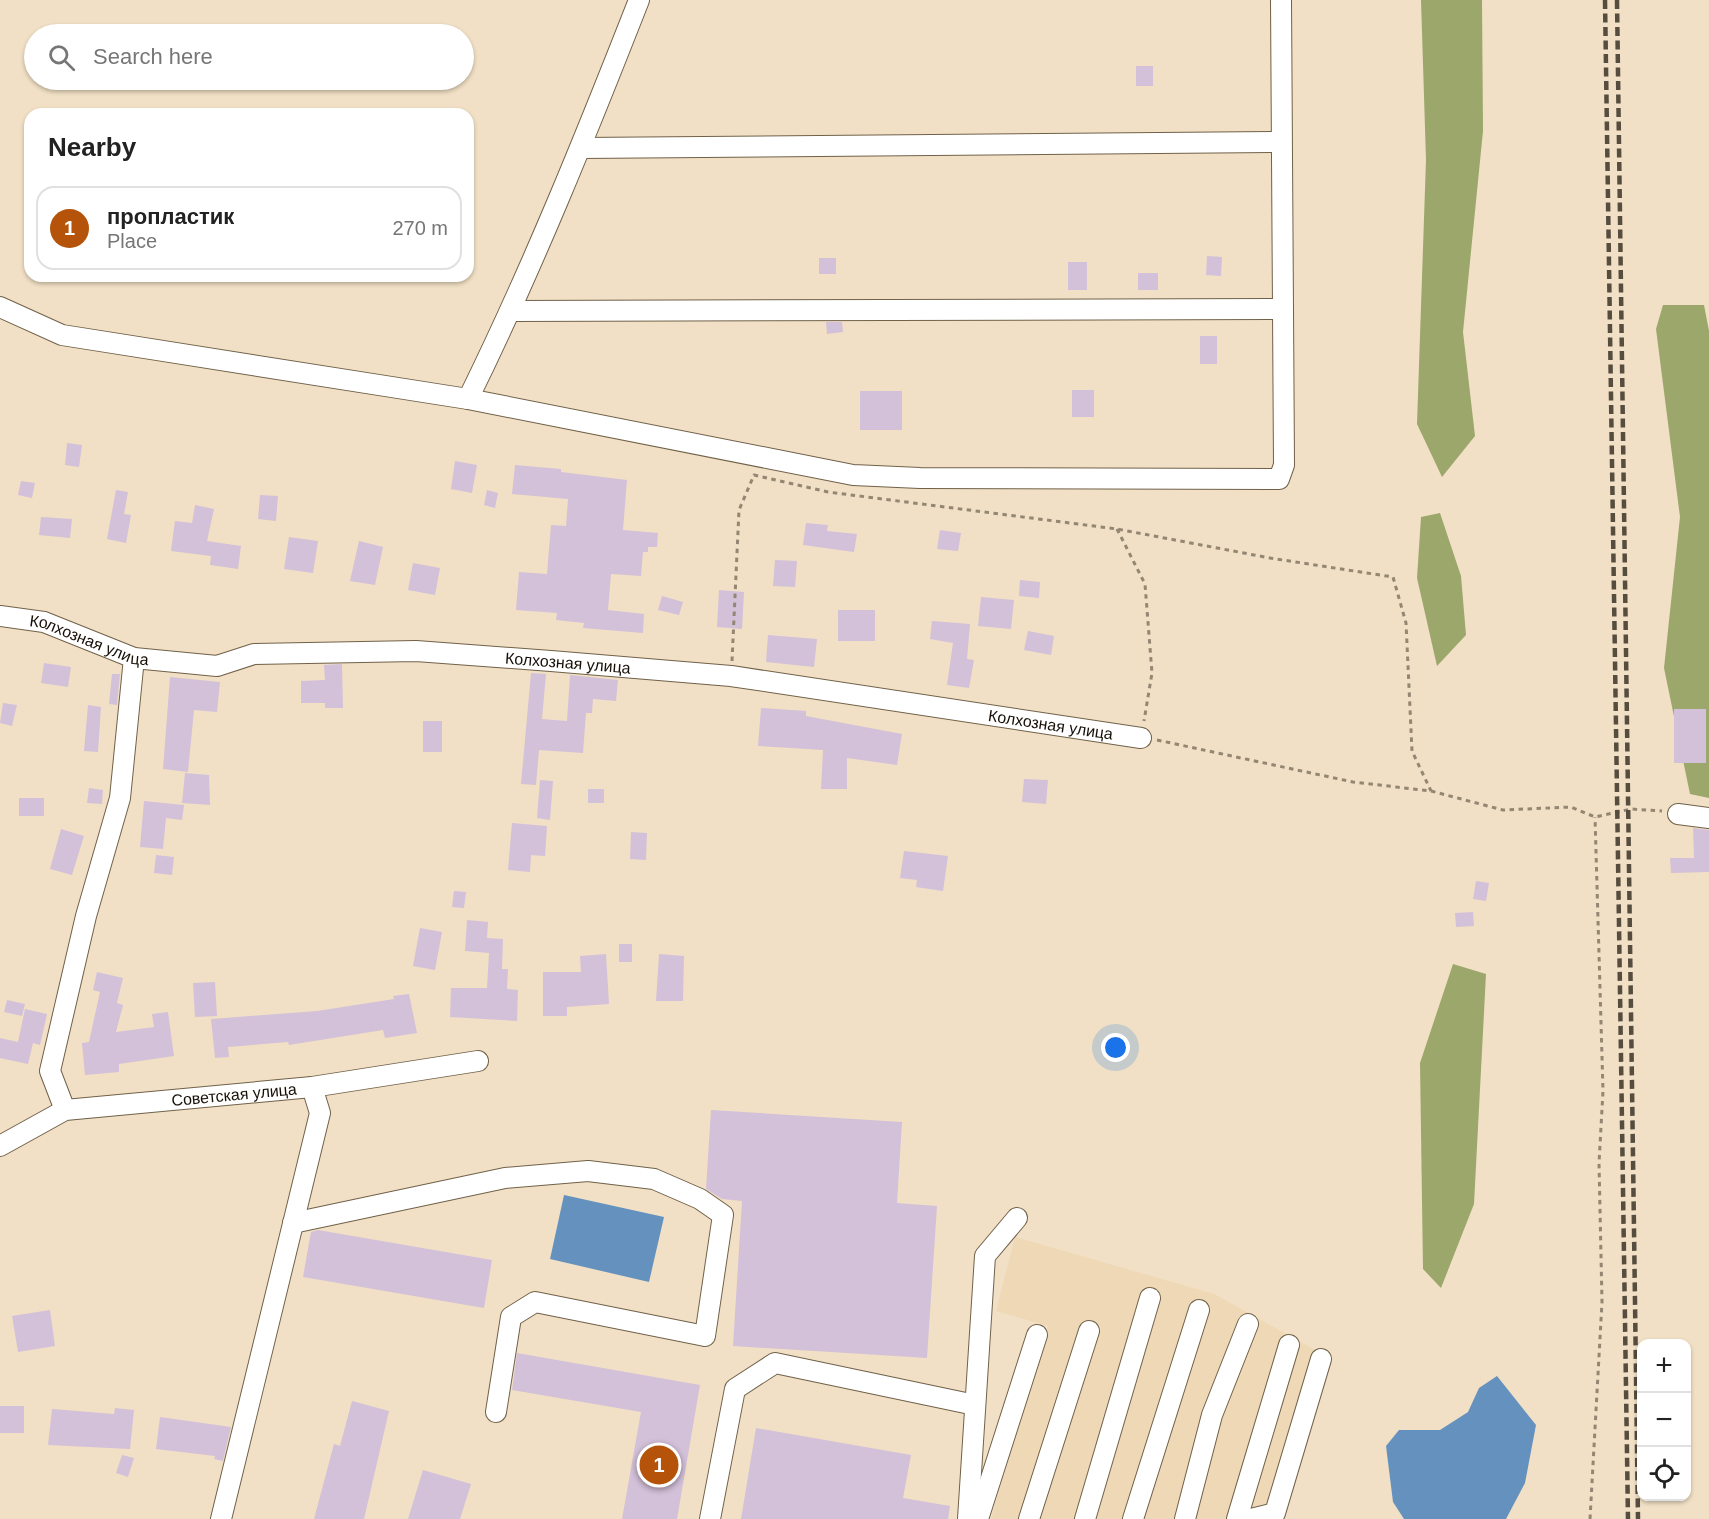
<!DOCTYPE html>
<meta charset="utf-8">
<style>
body{margin:0;font-family:Helvetica,sans-serif;background:#f6f6f6;color:#222}
.controls{position:absolute;right:18px;bottom:18px;display:grid;overflow:hidden;border-radius:12px;box-shadow:0 2px 4px #0004}
.controls button{width:54px;height:54px;display:grid;place-items:center;padding:0;border:0;border-bottom:2px solid #e0e0e0;background:#fff;color:#222;font:30px sans-serif}
.you{position:absolute;left:1116px;top:1048px;width:21px;height:21px;margin:-15px;border:4px solid #fff;border-radius:50%;background:#1a73e8;box-shadow:0 0 0 9px #1a73e833}
.badge{display:grid;place-items:center;width:39px;height:39px;border-radius:50%;background:#b45309;color:#fff;font-size:20px;font-weight:700}
.pin{position:absolute;translate:-50% -50%;border:3px solid #fff;box-shadow:0 2px 6px #0006}
.list{margin:0;padding:0;list-style:none}
h2{display:flex;justify-content:space-between;align-items:center;height:78px;margin:0;padding:0 24px;font-size:26px}
h2 small{font-size:20px;font-weight:400;color:#767676}
.list li{display:grid;grid-template-columns:39px 1fr auto;gap:18px;align-items:center;box-sizing:border-box;height:84px;margin:0 12px 12px;padding:0 12px;border:2px solid #e0e0e0;border-radius:18px}
.list b{display:block;font-size:22px;white-space:nowrap}
.list p{margin:0;font-size:20px;white-space:nowrap;color:#767676}
.list em{font-size:20px;font-style:normal;color:#767676}
.icon{flex:none;width:33px;height:33px;fill:none;stroke:currentColor;stroke-width:2;stroke-linecap:round;stroke-linejoin:round}
.map{position:relative;flex:none;width:1709px;height:1519px;overflow:hidden}
.search{position:absolute;background:#fff;box-shadow:0 2px 4px #0004;left:24px;top:24px;width:450px;height:66px;display:flex;align-items:center;gap:15px;box-sizing:border-box;padding:0 21px;border-radius:33px;color:#767676;font-size:22px}
.panel{position:absolute;background:#fff;box-shadow:0 2px 4px #0004;left:24px;top:108px;width:450px;height:174px;border-radius:18px}
.map>svg:first-child{display:block}
</style>
<div class="map">
<svg width="1709" height="1519" viewBox="0 0 1709 1519">
<rect width="100%" height="100%" fill="#f1e0c5"/>
<path fill="#eed8b6" d="M1015 1237 1214 1294 1326 1356 1278 1519H991L1048 1326 996 1311Z"/>
<g fill="#9ca76b">
<path d="M1421 0H1482L1483 131 1463 332 1475 436 1442 477 1417 424 1426 160Z"/>
<path d="M1663 305H1704L1709 331V798L1690 794 1664 668 1680 517 1656 329Z"/>
<path d="M1440 513 1461 576 1466 635 1437 666 1417 578 1421 517Z"/>
<path d="M1453 964 1486 974 1474 1204 1441 1288 1423 1269 1420 1063Z"/>
</g>
<g fill="#6591be">
<path d="M564 1195 664 1217 649 1282 550 1259Z"/>
<path d="M1497 1376 1536 1425 1525 1483 1506 1519H1404L1393 1502 1386 1446 1399 1430H1440L1468 1412 1479 1388Z"/>
</g>
<g fill="#d3c0d9">
<rect x="1136" y="66" width="17" height="20"/>
<path d="M1207 256 1222 257 1221 276 1206 275Z"/>
<rect x="819" y="258" width="17" height="16"/>
<rect x="1068" y="262" width="19" height="28"/>
<rect x="1138" y="273" width="20" height="17"/>
<path d="M826 322H842L843 332 827 334Z"/>
<rect x="1200" y="336" width="17" height="28"/>
<rect x="1072" y="390" width="22" height="27"/>
<rect x="860" y="391" width="42" height="39"/>
<path d="M67 443 82 445 79 467 65 465Z"/>
<path d="M455 461 477 465 472 493 451 489Z"/>
<path d="M515 465 561 469V472L627 480 623 530 658 533 657 547H648V552H643L641 576 611 574 608 610 644 614 643 633 583 628 584 623 556 620 557 613 516 610 519 572 547 574 551 525 566 526 568 499 512 494Z"/>
<path d="M21 481 35 483 32 498 18 495Z"/>
<path d="M116 490 128 492 124 514 131 515 126 543 107 539Z"/>
<path d="M487 490 498 493 495 508 484 505Z"/>
<path d="M260 495 278 496 276 521 258 519Z"/>
<path d="M195 505 214 509 207 541 241 546 238 569 210 565 211 556 171 551 175 521 192 523Z"/>
<path d="M41 517 72 519 70 538 39 535Z"/>
<path d="M806 523 828 525 827 531 857 534 854 552 803 545Z"/>
<path d="M940 530 961 533 958 551 937 549Z"/>
<path d="M289 537 318 541 313 573 284 569Z"/>
<path d="M359 541 383 547 375 585 350 581Z"/>
<path d="M775 560 797 561 795 587 773 586Z"/>
<path d="M413 563 440 568 435 595 408 590Z"/>
<path d="M1020 580 1040 582 1039 598 1019 596Z"/>
<path d="M719 590 744 592 742 629 717 627Z"/>
<path d="M662 596 683 602 679 615 658 610Z"/>
<path d="M981 597 1014 600 1011 629 978 626Z"/>
<rect x="838" y="610" width="37" height="31"/>
<path d="M932 621 970 624 967 659 974 660 969 688 947 685 953 643 930 639Z"/>
<path d="M1028 631 1054 636 1051 655 1024 650Z"/>
<path d="M768 635 817 639 814 667 766 662Z"/>
<path d="M44 663 71 667 68 687 41 683Z"/>
<path d="M342 664 343 708H325V703H301V681L325 680 324 665Z"/>
<path d="M531 673 546 674 542 719 567 721 570 675 618 680 616 701 593 699 592 713H586L583 753 539 750 536 785 521 784Z"/>
<path d="M112 674H120L117 705 109 704Z"/>
<path d="M170 677 220 682 217 712 194 710 188 772 163 769Z"/>
<path d="M3 703 17 705 12 726 0 723Z"/>
<path d="M88 705 101 707 98 752 84 751Z"/>
<path d="M761 708 806 711V716L902 734 897 765 847 758V789H821L823 750 758 746Z"/>
<rect x="1674" y="709" width="32" height="54"/>
<rect x="423" y="721" width="19" height="31"/>
<path d="M185 773 209 775 210 805 182 803Z"/>
<path d="M1024 779 1048 780 1046 804 1022 802Z"/>
<path d="M540 780 553 781 550 820 537 818Z"/>
<path d="M89 788 103 790 102 804 87 803Z"/>
<rect x="588" y="789" width="16" height="14"/>
<rect x="19" y="798" width="25" height="18"/>
<path d="M144 801 184 805 182 820 166 818 163 849 140 847Z"/>
<path d="M512 823 547 826 545 856 531 855 530 872 508 870Z"/>
<path d="M1693 828 1709 830V872L1671 873 1670 858H1694Z"/>
<path d="M61 829 84 836 72 875 50 869Z"/>
<path d="M631 832 647 833 646 860 630 859Z"/>
<path d="M904 851 948 856 943 891 916 887 917 880 900 878Z"/>
<path d="M156 855 174 857 172 875 154 873Z"/>
<path d="M1476 881 1489 883 1486 901 1473 899Z"/>
<path d="M454 891 466 892 464 908 452 907Z"/>
<path d="M1473 912 1474 926 1456 927 1455 913Z"/>
<path d="M467 920 488 922 487 938 503 939 502 969H508L507 989 518 990 517 1021 450 1017 451 988H487L489 953 465 951Z"/>
<path d="M420 928 442 932 435 970 413 966Z"/>
<rect x="619" y="944" width="13" height="18"/>
<path d="M606 954 609 1004 567 1007V1016H543V972H581L580 956Z"/>
<path d="M659 954 684 956 683 1001H656Z"/>
<path d="M97 972 123 978 117 1003 123 1005 116 1032 154 1027 152 1014 168 1012 174 1056 119 1064V1072L85 1075 82 1043 89 1042 100 992 93 990Z"/>
<path d="M215 982 217 1016 195 1017 193 983Z"/>
<path d="M409 994 417 1033 385 1038 383 1030 289 1045 288 1042 228 1047 229 1057 215 1058 211 1019 317 1011 394 999 393 996Z"/>
<path d="M7 1000 25 1004 22 1016 4 1012Z"/>
<path d="M25 1009 47 1014 40 1045 33 1043 28 1064 0 1058V1038L18 1042Z"/>
<path d="M711 1110 902 1122 897 1203 937 1206 927 1358 733 1346 742 1201 722 1199 706 1189Z"/>
<path d="M318 1230 492 1260 484 1308 303 1277 311 1232Z"/>
<path d="M50 1310 55 1346 18 1352 12 1316Z"/>
<path d="M517 1353 700 1385 677 1519H622L641 1412 512 1390Z"/>
<path d="M352 1401 389 1411 364 1519H314L334 1444 340 1446Z"/>
<rect x="0" y="1406" width="24" height="27"/>
<path d="M115 1408 134 1410 130 1449 48 1445 52 1409 114 1414Z"/>
<path d="M160 1417 231 1427 223 1461 214 1459 215 1456 156 1449Z"/>
<path d="M756 1428 911 1455 903 1498 950 1506 948 1519H741Z"/>
<path d="M122 1455 134 1458 128 1477 116 1473Z"/>
<path d="M423 1470 471 1484 460 1519H408Z"/>
</g>
<g fill="none" stroke-linecap="round" stroke-linejoin="round">
<g stroke="#706149" stroke-width="22">
<g id="minor">
<path d="M581 148 1281 142"/>
<path d="M0 307 62 335 468 399 853 475 920 478 1279 479 1284 465 1281 0"/>
<path d="M511 311 1282 309"/>
<path d="M468 399C532 269 586 135 639 0"/>
<path id="s1" d="M0 616 44 622 134 658 217 666 254 654 416 651 551 661 731 676 1141 738"/>
<path d="M1678 814 1709 818"/>
<path d="M65 1110 50 1071 86 916 120 798 134 658"/>
<path id="s2" d="M0 1146 65 1110 312 1087 478 1061"/>
<path d="M293 1223 505 1178 588 1171 654 1179 700 1199 723 1215 705 1336 535 1302 511 1317 496 1412"/>
<path d="M221 1519 320 1113 312 1087"/>
<path d="M710 1519 735 1389 775 1363 975 1405"/>
<path d="M968 1519 985 1256 1017 1218"/>
<path d="M978 1519 1037 1335"/>
<path d="M1029 1519 1089 1331"/>
<path d="M1085 1519 1150 1298"/>
<path d="M1133 1519 1199 1310"/>
<path d="M1185 1519 1212 1415 1248 1324"/>
<path d="M1237 1519 1289 1345"/>
<path d="M1251 1519 1275 1513 1321 1359"/>
</g>
</g>
<g stroke="#938673" stroke-width="3" stroke-dasharray="4.5 4.5" stroke-linecap="butt">
<path d="M1117 529 1145 584 1152 673 1144 721"/>
<path d="M732 661 739 510 754 475 828 492 1117 529 1270 558 1393 577 1406 623 1412 751 1431 791"/>
<path d="M1157 740 1353 782 1431 791 1503 810 1571 807 1595 817 1631 809 1662 811"/>
<path d="M1590 1519 1602 1302 1599 1163 1603 1091 1595 817"/>
</g>
<use href="#minor" stroke="#fff" stroke-width="20"/>
<g stroke="#564d3f" stroke-width="4.5" stroke-dasharray="9 4.5" stroke-linecap="butt">
<path d="M1605 0 1628 1519"/>
<path d="M1617 0 1638 1519"/>
</g>
</g>
<g text-anchor="middle" stroke-width="6" stroke-linejoin="round" paint-order="stroke">
<g font-size="16" fill="#161007" stroke="#f1e0c5">
<text dy="6" stroke="none"><textPath href="#s1" startOffset="93">Колхозная улица</textPath></text>
<text dy="6" stroke="none"><textPath href="#s1" startOffset="578">Колхозная улица</textPath></text>
<text dy="6" stroke="none"><textPath href="#s1" startOffset="1065">Колхозная улица</textPath></text>
<text dy="6" stroke="none"><textPath href="#s2" startOffset="244">Советская улица</textPath></text>
</g>
</g>
</svg>
<div class="controls">
<button>+</button>
<button>−</button>
<button><svg class="icon" aria-label="locate" viewBox="0 0 24 24"><circle cx="12" cy="12" r="6"/><path d="M12 2v4M12 18v4M2 12h4M18 12h4"/></svg></button>
</div>
<div class="you"></div>
<div class="pin badge" style="left:659px;top:1465px">1</div>
<div class="search"><svg class="icon" aria-label="search" viewBox="0 0 24 24"><circle cx="10" cy="10" r="6"/><path d="M15 15l6 6"/></svg>Search here</div>
<section class="panel">
<h2>Nearby<small></small></h2>
<ul class="list">
<li><span class="badge">1</span><div><b>пропластик</b><p>Place</p></div><em>270 m</em></li>
</ul>
</section>
</div>
